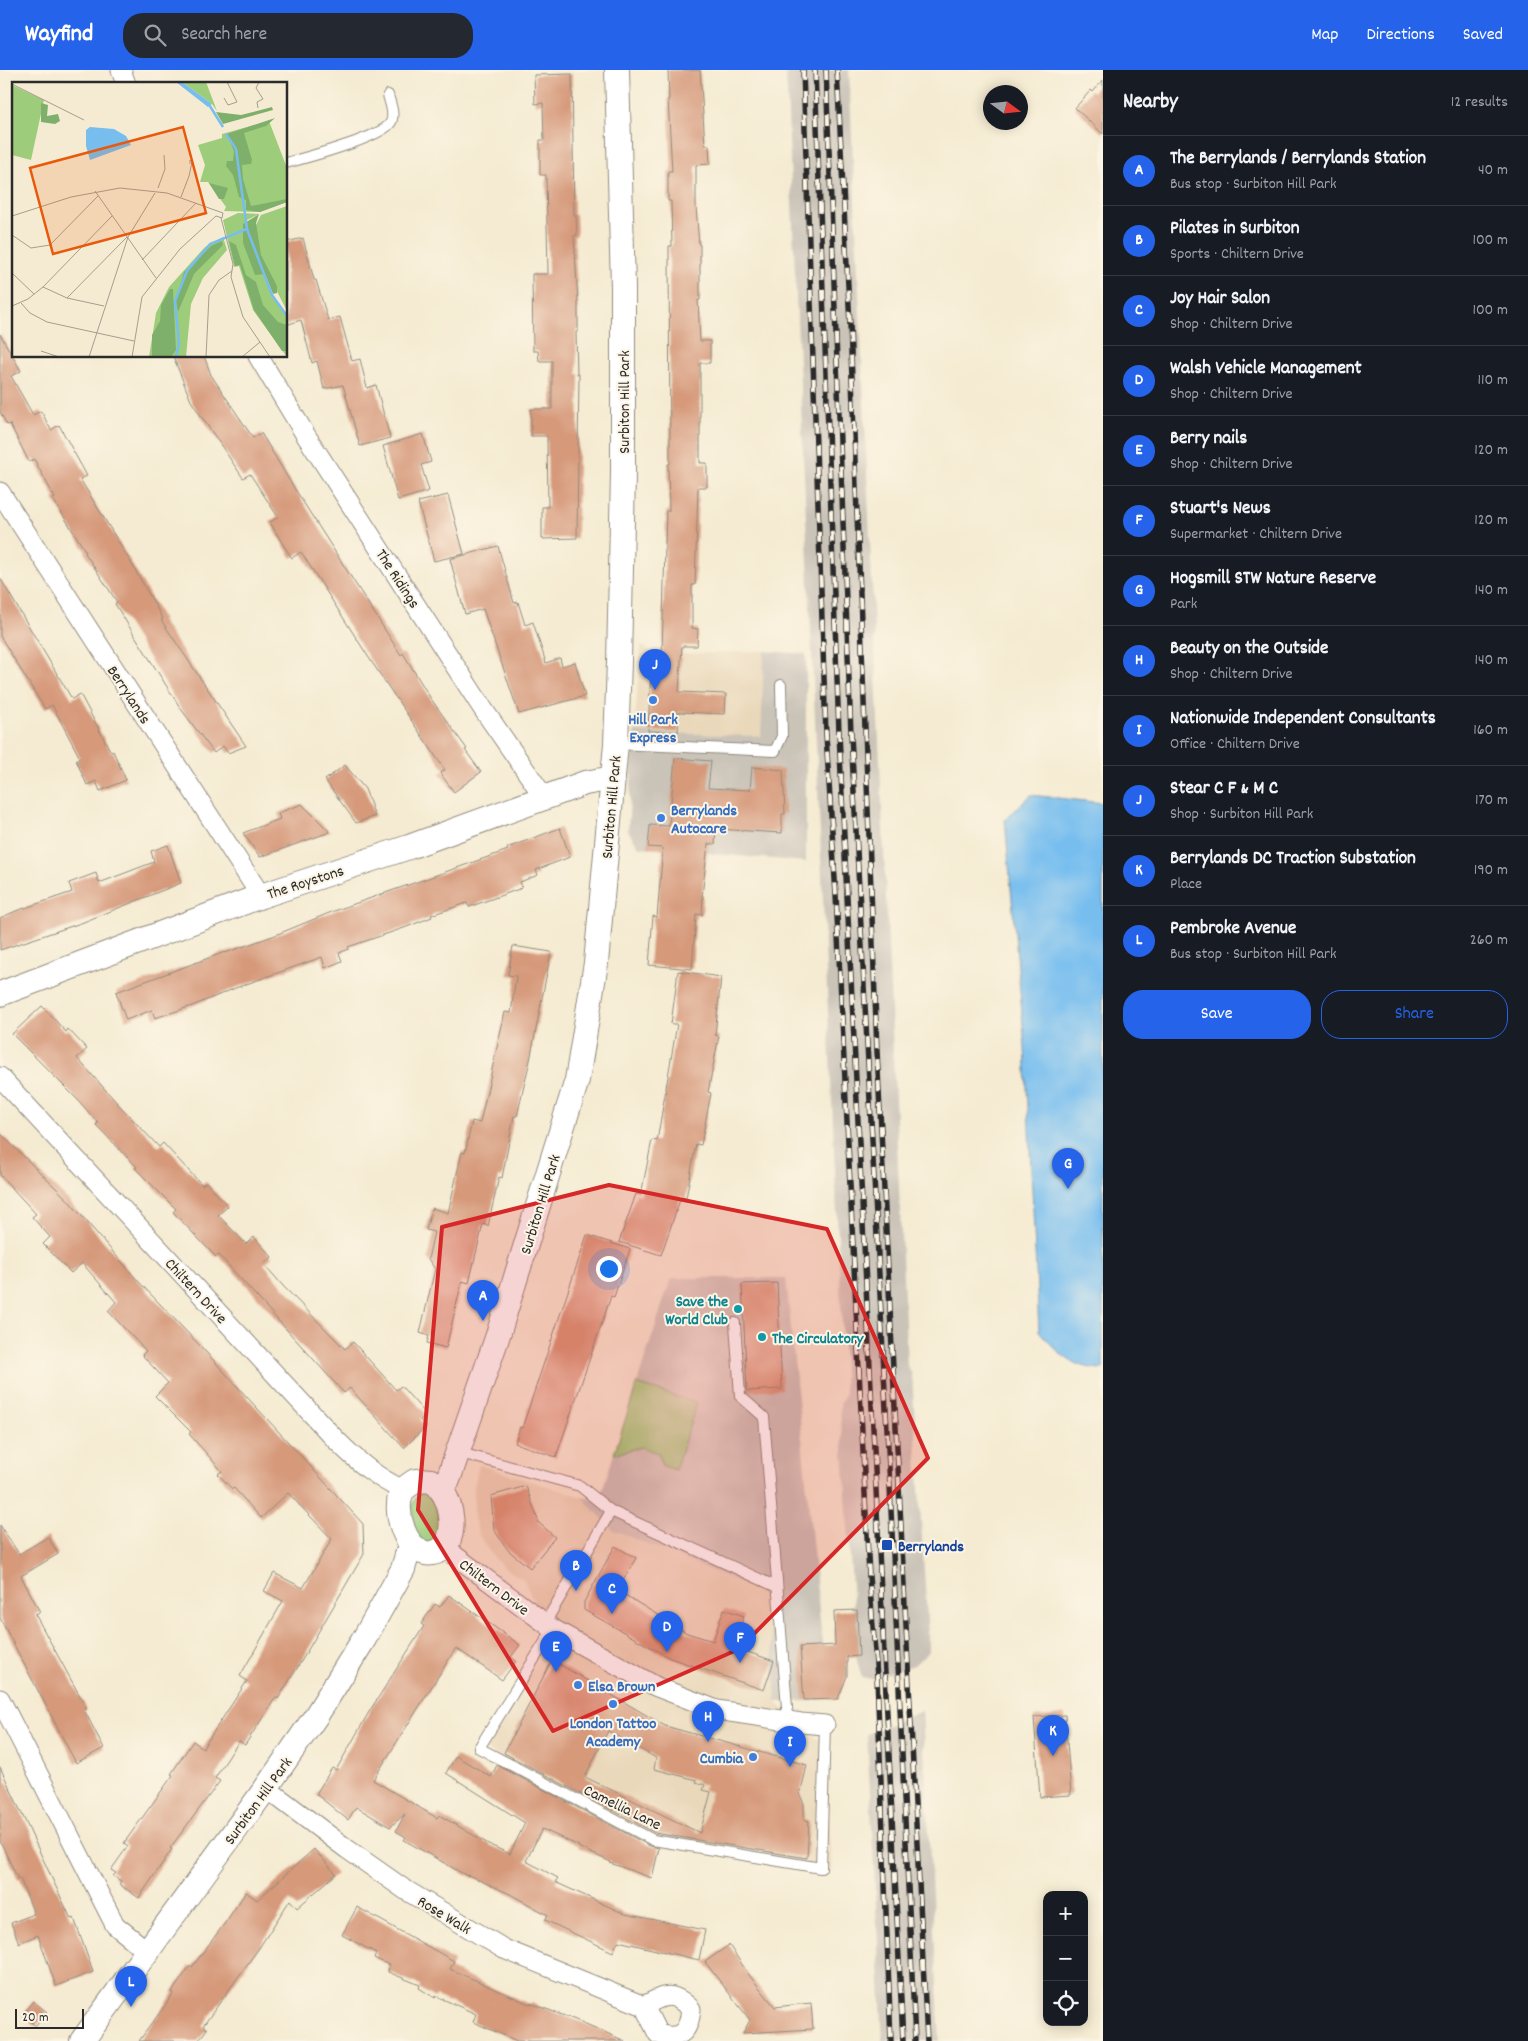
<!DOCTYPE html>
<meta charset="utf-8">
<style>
body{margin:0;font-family:Dekko,sans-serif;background:#242831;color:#f1f3f6}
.controls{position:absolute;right:15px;bottom:15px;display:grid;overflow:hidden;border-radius:10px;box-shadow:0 2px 12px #0003}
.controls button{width:45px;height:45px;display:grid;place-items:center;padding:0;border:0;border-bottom:1px solid #363941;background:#171b24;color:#f1f3f6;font:25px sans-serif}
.compass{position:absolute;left:983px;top:15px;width:45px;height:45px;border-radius:50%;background:#171b24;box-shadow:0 2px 12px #0003;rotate:105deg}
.scale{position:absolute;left:15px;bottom:12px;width:69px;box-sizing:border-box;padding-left:5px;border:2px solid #2b2b2b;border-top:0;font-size:14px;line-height:18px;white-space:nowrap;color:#2b2b2b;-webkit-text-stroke:4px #fcf5e5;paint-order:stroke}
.you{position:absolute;left:608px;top:1198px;width:18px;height:18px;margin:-12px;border:4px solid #fff;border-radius:50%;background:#1a73e8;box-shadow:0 0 0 8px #1a73e833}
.badge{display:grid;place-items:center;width:32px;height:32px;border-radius:50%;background:#2563eb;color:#fff;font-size:16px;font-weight:700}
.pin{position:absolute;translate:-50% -41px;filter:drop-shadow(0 1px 2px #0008)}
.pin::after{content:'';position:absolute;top:26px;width:18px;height:15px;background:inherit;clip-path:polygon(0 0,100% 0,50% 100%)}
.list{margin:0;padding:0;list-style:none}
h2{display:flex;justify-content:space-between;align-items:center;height:65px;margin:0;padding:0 20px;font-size:21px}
h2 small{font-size:16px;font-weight:400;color:#9ea1a6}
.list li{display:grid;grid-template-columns:32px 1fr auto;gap:15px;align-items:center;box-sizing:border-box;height:70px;padding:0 20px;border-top:1px solid #363941}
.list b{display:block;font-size:19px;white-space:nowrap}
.list p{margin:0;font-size:16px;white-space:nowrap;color:#9ea1a6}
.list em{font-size:16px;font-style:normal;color:#9ea1a6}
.actions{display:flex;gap:10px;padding:15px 20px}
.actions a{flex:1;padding:11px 0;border:1px solid #2563eb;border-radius:20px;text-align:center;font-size:18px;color:#2563eb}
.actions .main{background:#2563eb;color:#fff}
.icon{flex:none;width:28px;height:28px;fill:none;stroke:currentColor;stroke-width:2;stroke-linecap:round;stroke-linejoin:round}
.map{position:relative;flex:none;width:1103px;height:1971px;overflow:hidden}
header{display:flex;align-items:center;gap:30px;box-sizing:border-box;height:70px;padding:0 25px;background:#2563eb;color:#fff}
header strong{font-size:24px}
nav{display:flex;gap:28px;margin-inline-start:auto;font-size:18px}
.search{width:350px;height:45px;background:#242831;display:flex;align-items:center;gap:12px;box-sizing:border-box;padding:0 18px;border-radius:20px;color:#9ea1a6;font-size:19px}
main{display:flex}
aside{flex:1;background:#171b24}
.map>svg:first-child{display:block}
</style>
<header>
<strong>Wayfind</strong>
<div class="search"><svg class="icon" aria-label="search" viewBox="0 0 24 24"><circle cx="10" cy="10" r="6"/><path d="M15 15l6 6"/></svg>Search here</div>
<nav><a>Map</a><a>Directions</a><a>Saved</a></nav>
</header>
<main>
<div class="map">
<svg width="1103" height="1971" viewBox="0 0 1103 1971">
<rect width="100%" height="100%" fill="#fcf5e5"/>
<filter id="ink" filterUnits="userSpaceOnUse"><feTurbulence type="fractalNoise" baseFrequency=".02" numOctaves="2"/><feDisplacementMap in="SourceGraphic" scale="10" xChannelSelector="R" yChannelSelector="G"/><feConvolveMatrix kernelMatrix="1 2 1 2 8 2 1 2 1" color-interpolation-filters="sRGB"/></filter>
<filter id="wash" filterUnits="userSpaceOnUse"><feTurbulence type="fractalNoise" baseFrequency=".0096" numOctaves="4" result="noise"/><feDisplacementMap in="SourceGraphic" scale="20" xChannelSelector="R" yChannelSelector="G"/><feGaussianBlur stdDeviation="1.12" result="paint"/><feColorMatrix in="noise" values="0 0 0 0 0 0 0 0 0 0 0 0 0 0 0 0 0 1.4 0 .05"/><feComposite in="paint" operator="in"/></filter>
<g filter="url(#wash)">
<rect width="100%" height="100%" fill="#f5ebd2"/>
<g fill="#ead8ba">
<path d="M641 575 652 582 681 584 764 581 761 666 634 662Z"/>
<path d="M479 1395 582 1427 613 1460 768 1524 776 1632 824 1675 833 1800 653 1770 482 1678 551 1570 524 1510 502 1496 485 1476 478 1462 474 1447V1418Z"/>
</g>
<g fill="#cac3b8">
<path d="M786 0H849L907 1296 912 1304 929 1581 914 1595 872 1609 862 1607 857 1591 840 1335 845 1324Z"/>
<path d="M764 581 806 584V792L639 777 628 761 634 662 761 666Z"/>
<path d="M675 1208H786L827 1621 813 1631 776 1632 768 1524 613 1460 582 1427 590 1429 602 1421 670 1211Z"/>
<path d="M922 1641 940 1971H883L867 1664Z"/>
</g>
<g fill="#9dcd7b" stroke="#647c53">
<path d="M637 1314 697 1333 675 1400 662 1395 658 1383 641 1377 614 1384Z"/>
<path d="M425 1421 434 1429 442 1462 435 1470 427 1473 415 1464 412 1435 418 1424Z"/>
</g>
<path fill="#77beef" stroke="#51748d" d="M1031 725 1103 733V1299C1070 1298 1060 1284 1039 1261L1025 978 1005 750Z"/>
<g id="blocks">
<g fill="#d6997a" fill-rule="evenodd">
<path d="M668 0H700L705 75H709L710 94 696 95V137L699 175H700V230H698L700 271H710V293H700V393H707V417H698L695 515H692V558L698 559 697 576H682L679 622 726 624 725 644 679 642 678 662 648 661 652 582 662 583 666 441H669L668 394H670L669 176H672L671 131H668V101H672L668 29H669Z"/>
<path d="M572 4 574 145H576L577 165 574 166 578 232V262H576L577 304H579L577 468 542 469V437H548L547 366H531V339H552V291H539L538 281H533L532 204H548L546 105H540V70H544L543 33 535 34 534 5Z"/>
<path d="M1103 10V64L1075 38 1091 20 1093 22Z"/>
<path d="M303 168 314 210H316L328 250 340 247 352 291 360 289 367 318 376 315 390 368 360 376 343 315 324 319 317 291 312 293 301 250 286 255V172Z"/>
<path d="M0 264 21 301 11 306 33 345 41 341 51 360 59 355 87 406 80 409 129 489 163 549 161 550 246 676 228 683 223 676 214 683 181 639 115 534 117 532 85 483 86 482 53 429 55 428 34 389 29 392 10 354 7 355 0 342Z"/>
<path d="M173 286H204L211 305 253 368 261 363 291 413 401 585 403 583 431 629 467 679 465 680 481 702 454 722 440 703 445 700 371 591 301 482 292 488 282 473 270 452 278 447 250 404 243 408 191 331Z"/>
<path d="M423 364 431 392 421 395 429 421 398 430 383 376Z"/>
<path d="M448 425 464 484 434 491 418 432Z"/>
<path d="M498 476 514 533 518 532 525 555 533 552 546 593 560 588 562 596 575 592 585 626 519 644 483 539 465 544 450 489Z"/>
<path d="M0 508 72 629 80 624 111 682 113 681 126 710 100 721 96 711 87 715 76 690 80 688 52 635 45 639 0 566Z"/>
<path d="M675 688 711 691 708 718 750 720 752 697 783 700 785 744H782V763L716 759 715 774H708L702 826H703L702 845 696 844 692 899 649 895 653 846 657 847 663 778 648 777 650 755 669 756Z"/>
<path d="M345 695 365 719 375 746 356 753 325 710Z"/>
<path d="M302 734 330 762 260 787 243 763 280 749 278 743Z"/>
<path d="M560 758 570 787 536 800 538 805 520 812 522 818 469 837 467 833 431 845 432 847 404 858 348 877 349 879 339 883 342 891 325 898 322 887 238 917 192 936 155 948 152 940 126 950 116 922 225 882V883L273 866 334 841 508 780 507 778Z"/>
<path d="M168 775 181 813 81 853 0 880V848L16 841 72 822 69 813 96 803 99 813 154 792 151 781Z"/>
<path d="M513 876 551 882 530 990 517 1046H514L502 1108 499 1107 488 1156 483 1154 469 1213 462 1211 446 1278 427 1273 429 1266 420 1263 435 1199 428 1189 434 1162 426 1160 432 1138 448 1143 462 1082 465 1083 472 1051 480 1053 505 942 511 943 516 906 508 905Z"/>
<path d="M678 901 721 907 715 965 719 966 708 1022 711 1023 701 1075 696 1074 686 1128 681 1127 661 1185 619 1172 636 1124 641 1125 652 1070 657 1071 677 954H671Z"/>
<path d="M42 936 66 962 68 959 87 979 77 988 118 1034 159 1077 163 1073 202 1115 206 1112 228 1136 218 1145 246 1174 254 1167 272 1187 264 1194 283 1216 345 1279 353 1272 396 1320 401 1316 426 1344 420 1350 426 1356 404 1378 350 1318 344 1323 219 1185 216 1187 173 1142 176 1139 135 1098 137 1097 96 1055 98 1053 78 1030 12 964Z"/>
<path d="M0 1063 68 1130 139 1212 204 1280 363 1454 364 1484 302 1590 278 1629 276 1627 245 1675 239 1671 215 1708 220 1711 170 1778 172 1779 139 1828 119 1814 121 1811 113 1806 116 1803 111 1800 128 1776 124 1773 173 1705 171 1704 193 1671 203 1678 247 1611 240 1606 283 1531 264 1521 274 1503 303 1518 332 1469 288 1423 261 1448 234 1418 232 1419 218 1404 222 1401 189 1364 191 1362 155 1326 168 1313 142 1285 146 1281 108 1241 116 1232 82 1193 71 1203 43 1174 50 1167 32 1147 36 1144 0 1105Z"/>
<path d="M587 1165 630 1179 614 1227 611 1226 604 1247 556 1387 515 1373 520 1357 522 1358Z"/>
<path d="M777 1213 782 1319 747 1321 742 1214Z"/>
<path d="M526 1416 539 1453 555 1467 530 1498 508 1480 494 1460 491 1426Z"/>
<path d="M0 1455 19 1484 48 1467 58 1484 21 1506 40 1542 35 1544 87 1639 84 1640 104 1678 76 1693 0 1548Z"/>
<path d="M615 1476 636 1488 617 1520 687 1563 713 1571 724 1539 744 1546 733 1577 774 1591 764 1620 670 1588 584 1540V1532Z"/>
<path d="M449 1525 520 1575 511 1587 516 1591 502 1610 456 1578 373 1710 437 1748 439 1745 492 1776 510 1784 525 1753 446 1703 456 1686 491 1707 497 1695 650 1776 659 1778 652 1808 610 1793 611 1792 578 1777 579 1776 542 1759 526 1791 558 1808 555 1812 625 1844 705 1860 699 1890 618 1871 613 1882 545 1850 548 1845 510 1824 468 1805 467 1806 404 1770 406 1767 396 1761 405 1744 390 1757 356 1737 348 1750 316 1724 332 1698 336 1700 369 1642 424 1556 421 1554 435 1534 440 1537Z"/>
<path d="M857 1540 859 1586 847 1587V1606L838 1629 804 1630 800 1577 835 1575 834 1541Z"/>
<path d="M552 1590 665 1656 807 1695 800 1725 804 1734V1749L809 1751 807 1788 655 1763 504 1683ZM608 1661 656 1688 654 1699 697 1710 696 1712 705 1715 703 1720 711 1722 700 1763 585 1707Z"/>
<path d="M1065 1645 1071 1725 1040 1727 1034 1647Z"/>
<path d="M0 1697 71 1849 74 1848 93 1902 56 1916 38 1865 19 1873 11 1853 34 1844 20 1808 18 1809 0 1771Z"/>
<path d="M314 1779 336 1804 297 1838 290 1830 261 1875 203 1956 207 1959 198 1971H139L174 1923 172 1922 190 1896 192 1897 225 1853 246 1822 257 1830Z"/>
<path d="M357 1837 454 1891 450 1899 529 1934 530 1933 581 1952 625 1971H517L473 1952 476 1944 436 1926 435 1928 419 1918 420 1915 388 1902 389 1895 374 1888 376 1883 342 1865Z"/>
<path d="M729 1875 749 1905 775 1937 811 1933 813 1959 743 1963 750 1950 705 1892Z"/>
<path d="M33 1931 47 1942 36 1956 22 1945Z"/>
</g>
</g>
</g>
<g filter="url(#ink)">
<use href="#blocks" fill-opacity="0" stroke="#908b7e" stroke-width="1"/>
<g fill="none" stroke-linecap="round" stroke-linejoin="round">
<g stroke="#908b7e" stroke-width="12">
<g id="service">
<path d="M286 93C305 88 384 67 391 52 395 44 390 33 388 25"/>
<path d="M616 674 775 681 782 666 781 615"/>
<path d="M735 1253 740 1326 764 1347 788 1650"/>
<path d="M457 1382 580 1416 611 1441"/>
<path d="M545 1553 611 1441 777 1517"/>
<path d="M553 1559 479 1678 653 1770 821 1798 825 1655"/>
</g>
</g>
<g stroke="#908b7e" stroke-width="21">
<g id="minor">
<path d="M121 0 126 14"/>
<path d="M258 286 305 364 483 639 544 727"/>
<path d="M0 422 261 826"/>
<path d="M0 1007 336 1370C357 1391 377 1408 403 1420"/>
<path d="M446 1475 454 1485 553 1559 657 1617 717 1640 801 1653 825 1655"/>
<path d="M0 1629 115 1855 147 1881"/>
<path d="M266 1718 347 1779 404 1819 504 1879 644 1936 658 1964C681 1971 689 1961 691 1939 673 1921 665 1924 644 1936"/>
</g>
</g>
<g stroke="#908b7e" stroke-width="26">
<g id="tertiary">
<path d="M0 924 261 826 409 777 585 713 613 708"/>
<path d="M415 1411C420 1411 426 1410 431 1411 453 1420 463 1479 432 1483 406 1488 391 1438 403 1420 406 1417 412 1413 415 1411Z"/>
<path d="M441 1420 448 1410 497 1268 577 1010 596 893 616 674 619 592 623 404V217L617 0"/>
<path d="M82 1971 266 1718 316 1646 364 1569 403 1499 407 1485 415 1478"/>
</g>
</g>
<use href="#service" stroke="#fff" stroke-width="10"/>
<use href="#minor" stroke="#fff" stroke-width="19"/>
<use href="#tertiary" stroke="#fff" stroke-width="24"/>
<g stroke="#2b2b2b" stroke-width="5.5">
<g id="rail">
<path d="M803 0 826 665 836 825 869 1506 877 1607 891 1971"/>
<path d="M815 0 839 663 903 1971"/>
<path d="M826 0 851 664 890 1417 915 1971"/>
<path d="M837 0 850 255 877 981 927 1971"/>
</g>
</g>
<use href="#rail" stroke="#fcf5e5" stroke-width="4" stroke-dasharray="11" stroke-linecap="butt"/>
</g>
</g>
<path fill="#d62828" fill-opacity="0.2" stroke="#d62828" stroke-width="4" stroke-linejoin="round" d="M609 1115 827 1159 928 1388 739 1579 553 1661 418 1440 442 1157Z"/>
<g fill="#3f7fe0" stroke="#fcf5e5" stroke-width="2">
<circle cx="653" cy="630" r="5"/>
<circle cx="661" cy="748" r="5"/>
<circle cx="578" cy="1615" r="5"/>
<circle cx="613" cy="1634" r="5"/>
<circle cx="753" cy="1687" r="5"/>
</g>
<g fill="#0f9aa8" stroke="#fcf5e5" stroke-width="2">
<circle cx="738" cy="1239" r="5"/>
<circle cx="762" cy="1267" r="5"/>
</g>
<rect fill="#1a4fb4" stroke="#fcf5e5" stroke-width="2" x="881" y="1469" width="12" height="12" rx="2.5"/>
<g text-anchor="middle" stroke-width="4" stroke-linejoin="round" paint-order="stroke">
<g font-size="16" fill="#2b2b2b" stroke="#fcf5e5">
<text transform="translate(623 332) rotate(-90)" y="6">Surbiton Hill Park</text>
<text transform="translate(399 508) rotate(57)" y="6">The Ridings</text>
<text transform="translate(130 624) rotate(57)" y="6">Berrylands</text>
<text transform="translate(610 737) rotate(-85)" y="6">Surbiton Hill Park</text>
<text transform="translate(305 811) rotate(-18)" y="6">The Roystons</text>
<text transform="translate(539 1134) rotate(-73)" y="6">Surbiton Hill Park</text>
<text transform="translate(197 1220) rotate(47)" y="6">Chiltern Drive</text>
<text transform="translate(495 1516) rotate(37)" y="6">Chiltern Drive</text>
<text transform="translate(257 1730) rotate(-54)" y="6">Surbiton Hill Park</text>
<text transform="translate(623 1736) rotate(26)" y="6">Camellia Lane</text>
<text transform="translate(445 1844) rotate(31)" y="6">Rose Walk</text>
</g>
<g font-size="16" font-weight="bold" fill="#366cbe" stroke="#fcf5e5">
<text x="653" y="654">Hill Park<tspan x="653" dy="18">Express</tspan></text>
<text x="671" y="745" text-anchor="start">Berrylands<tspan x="671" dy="18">Autocare</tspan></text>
<text x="588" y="1621" text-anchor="start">Elsa Brown</text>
<text x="613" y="1658">London Tattoo<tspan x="613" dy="18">Academy</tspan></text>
<text x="743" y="1693" text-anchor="end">Cumbia</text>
</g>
<g font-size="16" font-weight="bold" fill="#0d838f" stroke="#fcf5e5" text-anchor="end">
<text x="728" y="1236">Save the<tspan x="728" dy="18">World Club</tspan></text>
<text x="772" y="1273" text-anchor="start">The Circulatory</text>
</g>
<g font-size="16" font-weight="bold" fill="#164399" stroke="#fcf5e5" text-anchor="start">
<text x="898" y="1481">Berrylands</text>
</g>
</g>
<g transform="translate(12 12)">
<rect width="275" height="275" fill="#f5ebd2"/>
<path d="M170 0H194L205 29 200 22ZM0 3 32 18 19 78 0 73ZM257 39 275 86V120L248 130 212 129 214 125 196 100H188L193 83 186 63 210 56V52ZM275 124V229L250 180 243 145 249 133ZM226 131 247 132 235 138 236 144 259 210 275 234V275L241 228 227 184 222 185 211 138ZM211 155 215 168 191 196 179 222 174 275H137L144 231 157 205 193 165Z" fill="#9dcd7b"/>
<path d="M29 21 36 23 35 34 46 32 48 39 43 42 29 40ZM260 25 261 28 211 42 204 30 229 33ZM263 36 254 44 232 51 240 78 239 82 230 83 231 97 239 124 275 117V120L248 130 234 128V118L227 115 221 93 214 84 215 79H221L222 69 215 52ZM197 101 216 106 212 117H207ZM247 132 244 141 249 173 265 204V211L261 212 253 192 243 193 231 161V142ZM210 159 211 163 182 192 166 230 164 219 172 190 199 164ZM217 159 224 163 234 193 244 200 251 223 266 240 275 243V269H270L242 228 228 183 223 184ZM158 207H161L164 268 159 275H140V253L148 239 149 223Z" fill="#7eb06b"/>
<path d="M164 0H170L200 22 196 25ZM78 45 102 47 114 54 119 63 78 78 74 64V48Z" fill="#77beef"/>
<path fill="none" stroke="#77beef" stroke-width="2.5" d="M196 21 211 45M214 52 224 67 235 147M164 275 167 261 163 219 175 189 198 162 232 148 235 147 260 213 275 234"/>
<path fill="none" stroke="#a49e8f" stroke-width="1" d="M0 2 72 38M212 16 216 23 225 20 215 0M246 26 245 20 251 17 244 6 247 0M146 106 153 87 152 73M83 109 144 196M169 115 177 94 180 80 178 78V82M0 134 59 115 108 106 155 111 211 131 210 136 204 134M209 136 221 182 219 195 231 235 258 275M0 153 19 166 38 163 86 114M130 178 184 121M0 191 22 212M31 205 55 216 92 224M55 216 115 155M9 221 18 231 35 240 122 259M0 224 16 217 31 205 100 134M29 269 47 275M77 275 116 155 143 111M120 275 130 215 168 167 204 134M194 275 197 213 207 198 220 189M230 275 248 260"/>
<path fill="#e8590c" fill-opacity="0.15" stroke="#e8590c" stroke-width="2.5" d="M171 45 194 131 41 172 18 86Z"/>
<rect width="275" height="275" fill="none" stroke="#2b2b2b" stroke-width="2.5"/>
</g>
</svg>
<div class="controls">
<button>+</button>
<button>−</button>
<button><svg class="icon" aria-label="locate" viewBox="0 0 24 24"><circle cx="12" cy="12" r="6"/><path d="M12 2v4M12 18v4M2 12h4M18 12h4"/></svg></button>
</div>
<svg class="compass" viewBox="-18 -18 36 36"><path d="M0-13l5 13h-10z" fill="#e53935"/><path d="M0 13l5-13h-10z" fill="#9ea1a6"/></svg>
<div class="scale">20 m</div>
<div class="you"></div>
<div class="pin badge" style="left:483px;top:1251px">A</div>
<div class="pin badge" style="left:576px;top:1521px">B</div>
<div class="pin badge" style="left:612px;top:1544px">C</div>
<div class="pin badge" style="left:667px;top:1582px">D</div>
<div class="pin badge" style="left:556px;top:1602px">E</div>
<div class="pin badge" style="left:740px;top:1593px">F</div>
<div class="pin badge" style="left:1068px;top:1119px">G</div>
<div class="pin badge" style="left:708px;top:1672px">H</div>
<div class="pin badge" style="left:790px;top:1697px">I</div>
<div class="pin badge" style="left:655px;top:620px">J</div>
<div class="pin badge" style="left:1053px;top:1686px">K</div>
<div class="pin badge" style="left:131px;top:1937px">L</div>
</div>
<aside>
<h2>Nearby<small>12 results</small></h2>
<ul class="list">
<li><span class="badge">A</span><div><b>The Berrylands / Berrylands Station</b><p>Bus stop · Surbiton Hill Park</p></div><em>40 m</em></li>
<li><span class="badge">B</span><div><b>Pilates in Surbiton</b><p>Sports · Chiltern Drive</p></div><em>100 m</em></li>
<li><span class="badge">C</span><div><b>Joy Hair Salon</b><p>Shop · Chiltern Drive</p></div><em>100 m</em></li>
<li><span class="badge">D</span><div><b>Walsh Vehicle Management</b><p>Shop · Chiltern Drive</p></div><em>110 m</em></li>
<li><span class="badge">E</span><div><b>Berry nails</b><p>Shop · Chiltern Drive</p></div><em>120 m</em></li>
<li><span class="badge">F</span><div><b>Stuart's News</b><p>Supermarket · Chiltern Drive</p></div><em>120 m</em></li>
<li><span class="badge">G</span><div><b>Hogsmill STW Nature Reserve</b><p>Park</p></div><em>140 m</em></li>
<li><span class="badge">H</span><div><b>Beauty on the Outside</b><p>Shop · Chiltern Drive</p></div><em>140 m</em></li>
<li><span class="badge">I</span><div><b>Nationwide Independent Consultants</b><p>Office · Chiltern Drive</p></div><em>160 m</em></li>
<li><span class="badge">J</span><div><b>Stear C F &amp; M C</b><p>Shop · Surbiton Hill Park</p></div><em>170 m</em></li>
<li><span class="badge">K</span><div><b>Berrylands DC Traction Substation</b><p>Place</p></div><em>190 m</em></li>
<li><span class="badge">L</span><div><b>Pembroke Avenue</b><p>Bus stop · Surbiton Hill Park</p></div><em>260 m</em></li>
</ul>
<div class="actions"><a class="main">Save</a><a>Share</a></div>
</aside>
</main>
